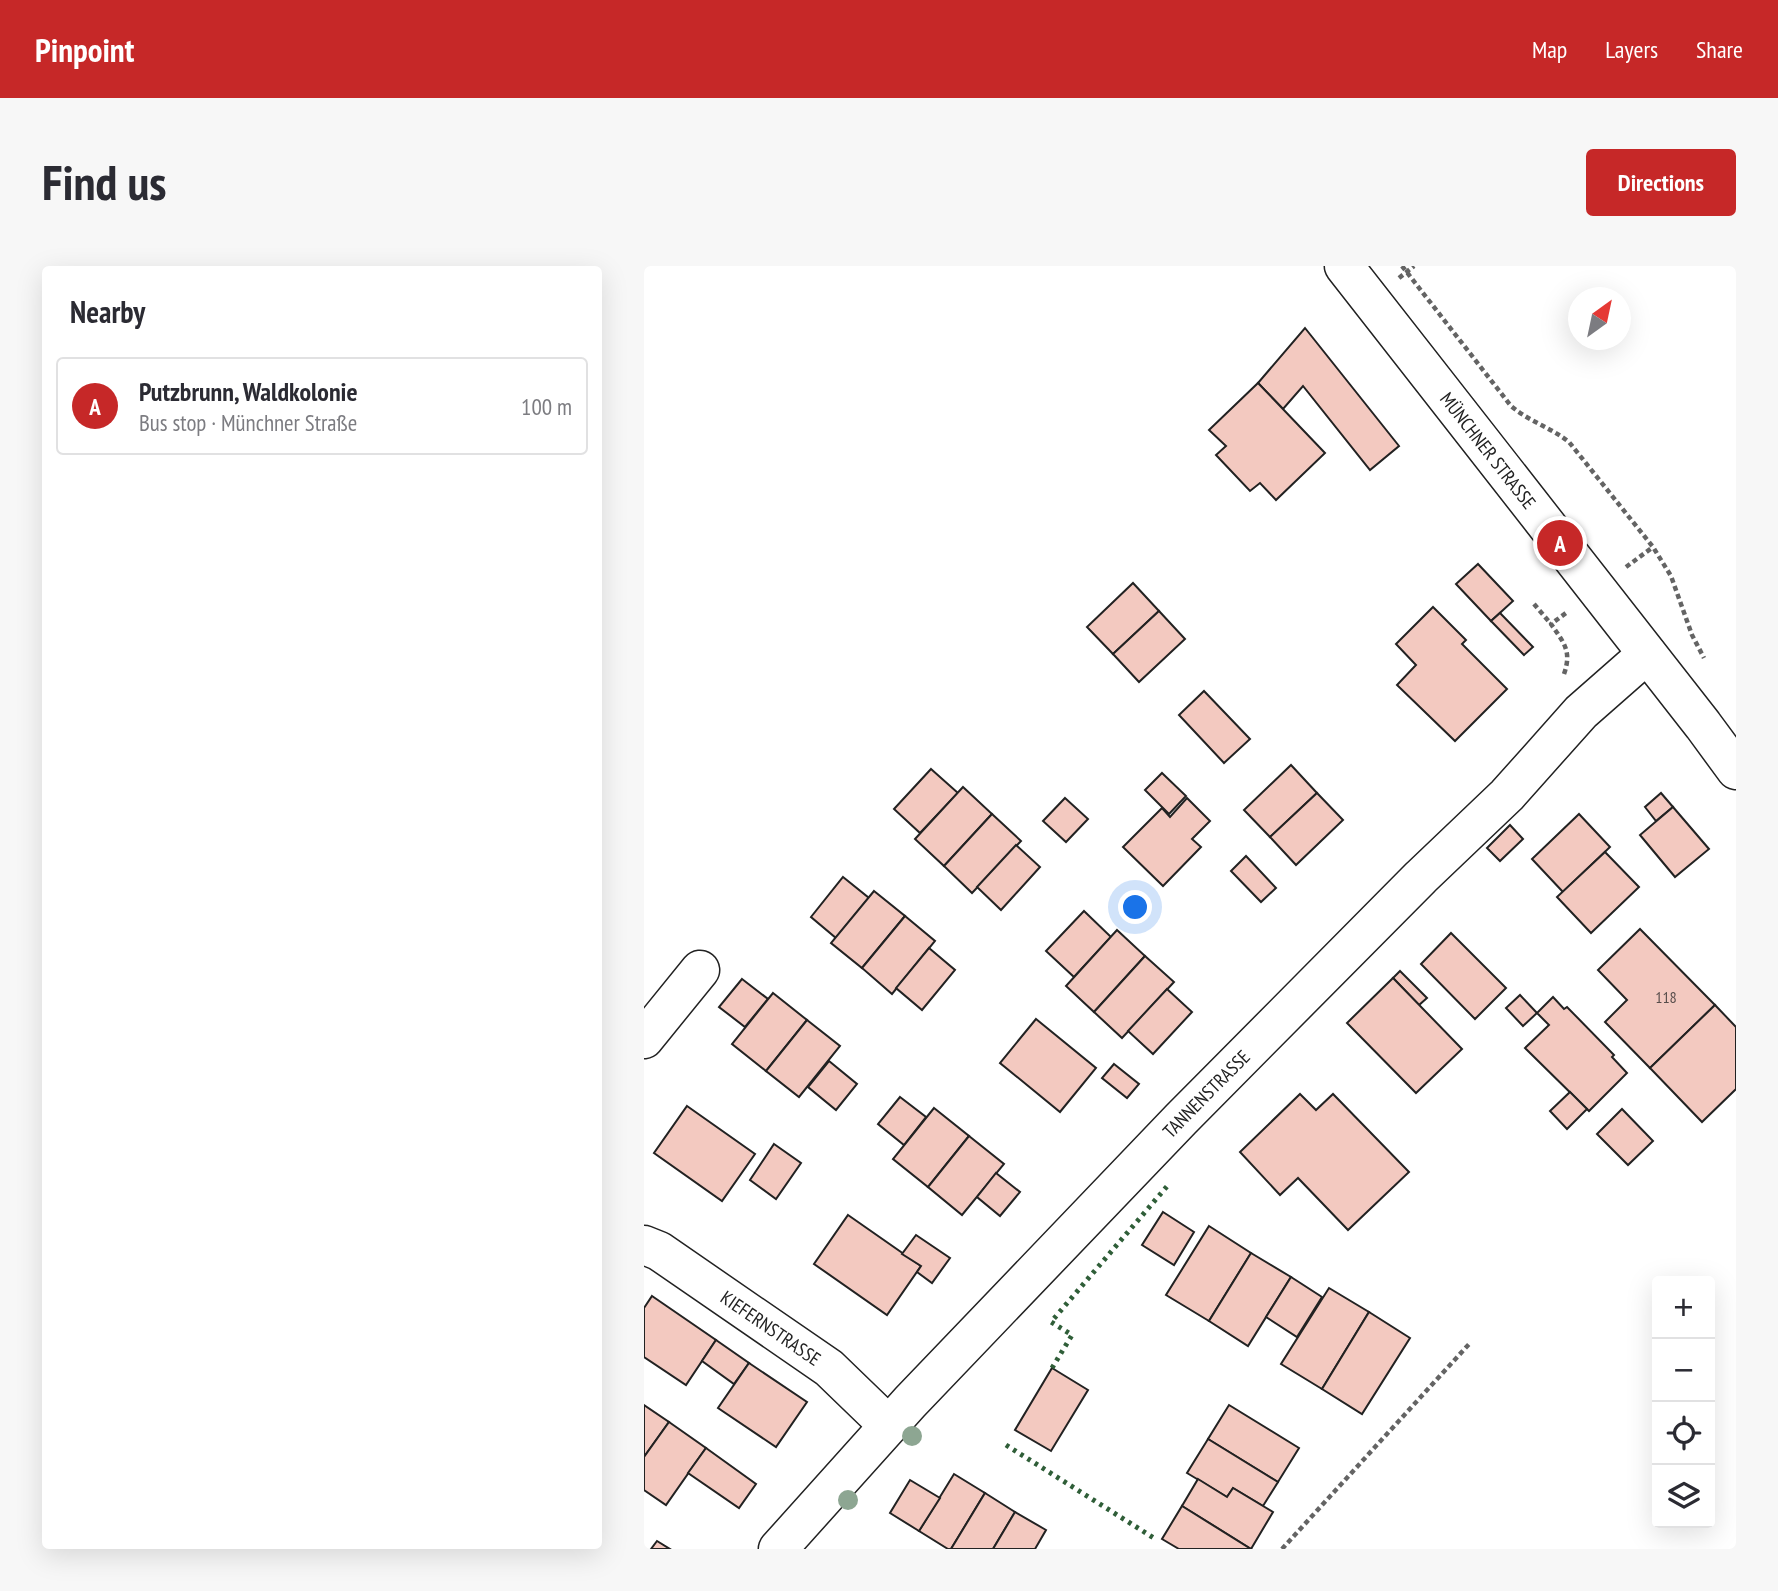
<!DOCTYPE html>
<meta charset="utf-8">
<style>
body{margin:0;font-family:"PT Sans Narrow",sans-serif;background:#f7f7f7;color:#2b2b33}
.controls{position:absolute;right:21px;bottom:21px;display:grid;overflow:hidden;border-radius:7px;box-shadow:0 7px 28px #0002}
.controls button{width:63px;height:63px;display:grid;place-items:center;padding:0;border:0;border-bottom:2px solid #e1e1e2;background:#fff;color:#2b2b33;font:35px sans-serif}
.compass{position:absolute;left:924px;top:21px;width:63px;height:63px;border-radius:50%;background:#fff;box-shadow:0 7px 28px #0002;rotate:33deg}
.you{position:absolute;left:492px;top:642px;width:24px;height:24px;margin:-18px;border:5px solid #fff;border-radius:50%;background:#1a73e8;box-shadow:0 0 0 10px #1a73e833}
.badge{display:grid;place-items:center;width:46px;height:46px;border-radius:50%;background:#c62828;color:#fff;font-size:23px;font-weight:700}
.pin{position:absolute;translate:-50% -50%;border:4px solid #fff;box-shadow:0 2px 7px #0006}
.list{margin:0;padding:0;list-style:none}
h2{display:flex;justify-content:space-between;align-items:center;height:91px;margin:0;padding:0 28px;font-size:30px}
h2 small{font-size:23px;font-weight:400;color:#7c7c81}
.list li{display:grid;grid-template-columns:46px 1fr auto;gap:21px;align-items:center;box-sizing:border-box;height:98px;margin:0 14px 14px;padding:0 14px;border:2px solid #e1e1e2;border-radius:7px}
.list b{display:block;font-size:26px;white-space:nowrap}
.list p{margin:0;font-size:23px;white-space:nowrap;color:#7c7c81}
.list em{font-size:23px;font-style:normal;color:#7c7c81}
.icon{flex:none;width:38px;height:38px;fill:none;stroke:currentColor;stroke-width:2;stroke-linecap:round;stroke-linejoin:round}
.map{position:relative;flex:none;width:1092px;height:1283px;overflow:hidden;border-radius:7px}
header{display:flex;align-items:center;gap:42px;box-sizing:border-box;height:98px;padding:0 35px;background:#c62828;color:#fff}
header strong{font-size:33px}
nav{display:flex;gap:38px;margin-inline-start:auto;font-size:24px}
.intro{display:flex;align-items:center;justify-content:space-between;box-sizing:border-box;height:168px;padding:0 42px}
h1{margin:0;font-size:49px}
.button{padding:18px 32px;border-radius:7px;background:#c62828;color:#fff;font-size:24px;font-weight:700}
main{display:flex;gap:42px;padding:0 42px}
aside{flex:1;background:#fff;border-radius:7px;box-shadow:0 7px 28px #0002}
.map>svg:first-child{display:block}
</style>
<header>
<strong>Pinpoint</strong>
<nav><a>Map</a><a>Layers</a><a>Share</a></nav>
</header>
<div class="intro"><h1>Find us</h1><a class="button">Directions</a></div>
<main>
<aside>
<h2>Nearby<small></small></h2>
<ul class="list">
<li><span class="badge">A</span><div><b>Putzbrunn, Waldkolonie</b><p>Bus stop · Münchner Straße</p></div><em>100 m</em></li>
</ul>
</aside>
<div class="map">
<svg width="1092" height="1283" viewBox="0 0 1092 1283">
<rect width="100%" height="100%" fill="#fff"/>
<g fill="#f3c9c0" stroke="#222" stroke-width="2">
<path d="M661 62 755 180 726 204 659 120 639 143 614 117Z"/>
<path d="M614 117 681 187 632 234 616 217 606 225 572 189 582 180 565 164Z"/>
<path d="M834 298 869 335 847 355 812 318Z"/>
<path d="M489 317 515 345 469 388 443 361Z"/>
<path d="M789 341 822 374 818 378 863 423 811 475 753 419 772 399 752 378Z"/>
<path d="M515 345 541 373 495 416 469 388Z"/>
<path d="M856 347 889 381 880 389 847 355Z"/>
<path d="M560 425 606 473 580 497 535 449Z"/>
<path d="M647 499 673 527 626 571 600 544Z"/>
<path d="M287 503 314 527 276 567 250 543Z"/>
<path d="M518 507 542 530 525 548 501 524Z"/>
<path d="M319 521 348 548 300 600 271 573Z"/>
<path d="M673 527 699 554 652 599 626 571Z"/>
<path d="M1017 527 1029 541 1012 555 1001 541Z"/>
<path d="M421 532 444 553 422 576 399 555Z"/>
<path d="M543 532 566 555 548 573 557 581 519 620 479 581 518 542 526 551Z"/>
<path d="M1029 541 1065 583 1031 611 996 569Z"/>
<path d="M348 548 377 575 328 627 300 600Z"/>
<path d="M935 548 966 581 919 626 888 593Z"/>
<path d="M866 559 879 573 856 595 843 582Z"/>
<path d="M372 579 396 601 357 644 333 621Z"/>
<path d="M961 586 995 621 947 667 913 631Z"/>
<path d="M602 590 632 622 617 636 587 605Z"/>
<path d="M199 611 225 632 192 672 167 651Z"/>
<path d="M230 625 261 650 218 702 187 677Z"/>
<path d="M440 645 467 671 430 711 402 685Z"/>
<path d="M261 650 291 675 248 728 218 702Z"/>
<path d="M996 663 1071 739 1006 802 961 756 983 734 954 704Z"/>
<path d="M473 664 501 690 450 746 422 720Z"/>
<path d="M807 667 862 722 831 753 777 698Z"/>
<path d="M285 682 311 704 278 744 252 722Z"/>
<path d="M501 690 530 716 478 772 450 746Z"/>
<path d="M756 705 783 732 775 739 749 712Z"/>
<path d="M749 712 818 783 772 827 703 757Z"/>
<path d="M98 713 124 733 101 761 75 741Z"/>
<path d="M523 723 548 746 509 788 484 765Z"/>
<path d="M129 727 163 754 122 805 88 778Z"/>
<path d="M876 729 893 747 879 760 862 742Z"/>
<path d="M909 731 920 743 923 741 970 789 968 791 983 807 945 845 881 782 905 759 893 747Z"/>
<path d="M1071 739 1092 761V823L1058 856 1006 802Z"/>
<path d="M392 753 452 802 416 846 356 797Z"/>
<path d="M163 754 196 780 155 831 122 805Z"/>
<path d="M185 795 213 818 192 844 164 821Z"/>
<path d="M470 798 495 818 483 832 458 812Z"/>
<path d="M926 826 943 843 923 863 906 845Z"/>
<path d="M656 828 672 844 689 828 765 906 704 964 654 912 636 929 596 886Z"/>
<path d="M256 831 282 851 260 879 234 858Z"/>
<path d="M43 840 111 888 78 935 10 887Z"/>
<path d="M290 842 325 870 284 921 249 893Z"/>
<path d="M978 843 1009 875 984 899 953 868Z"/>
<path d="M325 870 360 898 318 949 284 921Z"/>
<path d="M130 878 157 897 132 933 106 914Z"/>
<path d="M352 907 376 926 356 950 333 931Z"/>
<path d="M519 946 550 966 530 999 498 979Z"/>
<path d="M204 949 277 1000 243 1049 170 998Z"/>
<path d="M565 960 607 987 565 1055 522 1029Z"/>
<path d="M272 969 306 992 288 1017 273 1006 277 1000 258 988Z"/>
<path d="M607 987 647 1011 604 1080 565 1055Z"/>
<path d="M647 1011 678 1031 653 1071 622 1051Z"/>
<path d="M685 1022 725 1046 678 1123 637 1098Z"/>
<path d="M8 1030 72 1074 42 1119 0 1091V1042Z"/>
<path d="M725 1046 766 1072 718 1148 678 1123Z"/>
<path d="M72 1074 105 1097 90 1118 58 1095Z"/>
<path d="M105 1097 163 1136 132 1181 74 1142Z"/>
<path d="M408 1102 444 1124 407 1185 371 1164Z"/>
<path d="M0 1139 25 1156 0 1191Z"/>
<path d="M585 1139 655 1182 634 1216 564 1173Z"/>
<path d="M25 1156 62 1182 22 1239 0 1224V1191Z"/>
<path d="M564 1173 634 1216 619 1240 589 1222 583 1231 543 1207Z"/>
<path d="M62 1182 112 1218 95 1242 44 1207Z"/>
<path d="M310 1208 341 1227 307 1283H304L275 1265Z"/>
<path d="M554 1213 583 1231 589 1222 629 1246 607 1283 538 1240Z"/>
<path d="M266 1214 296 1232 275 1265 246 1247Z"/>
<path d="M341 1227 371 1246 349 1283H307Z"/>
<path d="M538 1240 607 1283H535L518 1273Z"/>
<path d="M371 1246 402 1264 391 1283H349Z"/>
<path d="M13 1275 26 1283H7Z"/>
</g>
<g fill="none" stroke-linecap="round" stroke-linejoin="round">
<g stroke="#222" stroke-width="41">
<g id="minor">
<path d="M0 773 56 704"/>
<path id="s1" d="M0 979 15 985 185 1102 244 1159"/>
<path id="s2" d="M134 1283 266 1136 537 853 777 611 863 529 937 446 1003 388"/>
</g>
</g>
<g stroke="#222" stroke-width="41">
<g id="major">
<path id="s3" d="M700 0 1059 459 1092 504"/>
</g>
</g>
<g stroke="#646464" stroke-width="4.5" stroke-dasharray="5 3.5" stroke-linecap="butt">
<path d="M758 0 867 140C886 156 906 161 925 176L1009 281 1027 310 1048 369 1060 392"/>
<path d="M755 12 770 0"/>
<path d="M982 301 1009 281"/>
<path d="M890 338 907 358"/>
<path d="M920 408C928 385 920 377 907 358L922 347"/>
<path d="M638 1283 826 1077"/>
</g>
<use href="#minor" stroke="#fff" stroke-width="38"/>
<use href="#major" stroke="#fff" stroke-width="38"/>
<g stroke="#2f5e38" stroke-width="5" stroke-dasharray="3.5 5" stroke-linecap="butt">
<path d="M408 1102 428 1069 407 1056 525 918"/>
<path d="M362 1179 513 1274"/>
</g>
</g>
<g fill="#8da692">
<circle cx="268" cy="1170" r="10"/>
<circle cx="204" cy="1234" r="10"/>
</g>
<g text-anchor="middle" stroke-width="5" stroke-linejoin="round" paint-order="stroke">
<g font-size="16" fill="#564c4a">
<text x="1022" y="737">118</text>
</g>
<g font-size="19" fill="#222" stroke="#fff">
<text dy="7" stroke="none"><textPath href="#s3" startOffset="234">MÜNCHNER STRASSE</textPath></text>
<text dy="7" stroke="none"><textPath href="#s2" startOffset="625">TANNENSTRASSE</textPath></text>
<text dy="7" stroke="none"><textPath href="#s1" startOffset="152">KIEFERNSTRASSE</textPath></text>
</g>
</g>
</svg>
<div class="controls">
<button>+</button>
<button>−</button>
<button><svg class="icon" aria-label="locate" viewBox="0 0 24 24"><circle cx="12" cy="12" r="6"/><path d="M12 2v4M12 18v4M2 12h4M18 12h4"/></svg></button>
<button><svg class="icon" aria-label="layers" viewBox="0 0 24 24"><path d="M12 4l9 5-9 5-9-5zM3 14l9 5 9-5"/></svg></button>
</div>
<svg class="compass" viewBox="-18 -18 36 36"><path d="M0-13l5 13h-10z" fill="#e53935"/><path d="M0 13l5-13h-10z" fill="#7c7c81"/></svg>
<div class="you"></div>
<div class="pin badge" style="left:916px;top:277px">A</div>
</div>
</main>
